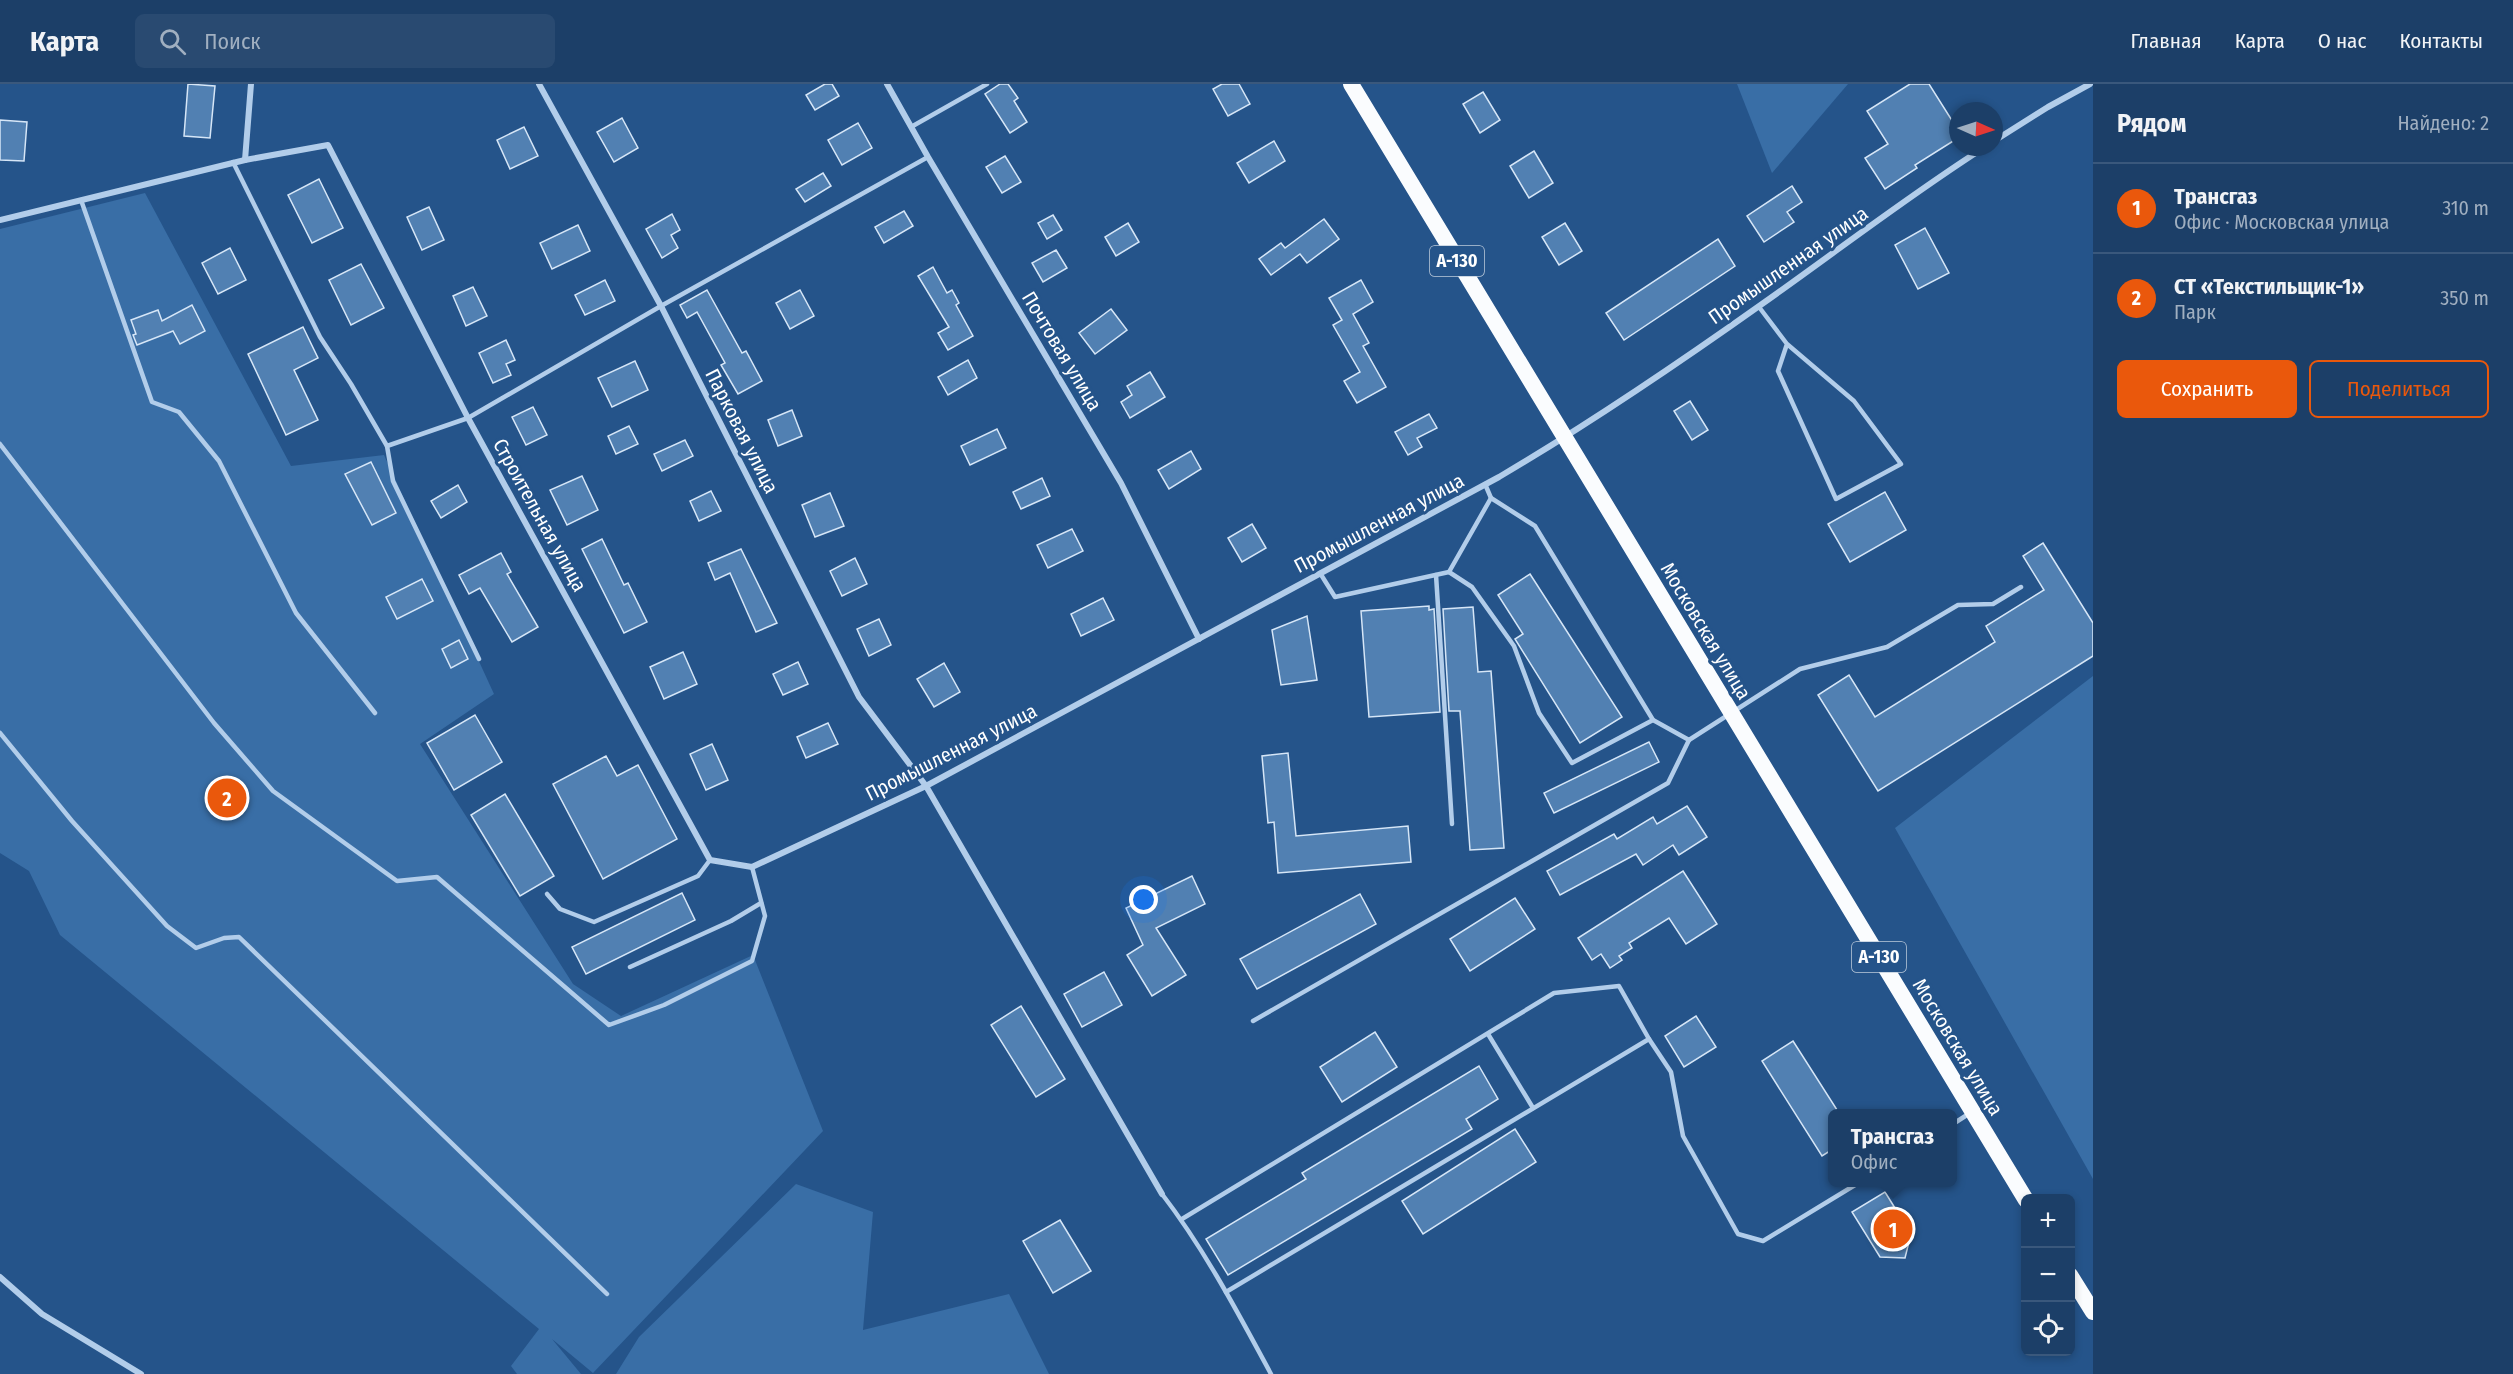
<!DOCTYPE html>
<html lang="ru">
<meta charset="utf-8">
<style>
body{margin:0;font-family:"Fira Sans Condensed",sans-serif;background:#294a71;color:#f1f3f6}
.controls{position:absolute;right:18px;bottom:18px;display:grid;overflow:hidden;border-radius:9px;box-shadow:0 3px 9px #0003}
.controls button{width:54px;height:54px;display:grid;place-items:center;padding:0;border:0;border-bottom:2px solid #3a587c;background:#1c3f68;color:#f1f3f6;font:30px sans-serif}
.compass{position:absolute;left:1949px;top:18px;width:54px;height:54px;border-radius:50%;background:#1c3f68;box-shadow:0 3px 9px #0003;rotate:93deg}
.you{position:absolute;left:1144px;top:816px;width:21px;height:21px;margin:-15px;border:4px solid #fff;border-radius:50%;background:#1a73e8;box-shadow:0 0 0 9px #1a73e833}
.badge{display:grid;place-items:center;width:39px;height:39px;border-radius:50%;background:#ea580c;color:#fff;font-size:20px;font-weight:700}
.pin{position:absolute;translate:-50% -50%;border:3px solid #fff;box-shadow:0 2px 6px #0006}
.popup{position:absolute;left:1828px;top:1025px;width:129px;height:78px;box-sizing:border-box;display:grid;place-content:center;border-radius:9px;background:#1c3f68;filter:drop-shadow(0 2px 4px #0005);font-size:20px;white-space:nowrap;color:#a0afc0}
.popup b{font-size:22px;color:#f1f3f6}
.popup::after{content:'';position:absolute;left:50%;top:100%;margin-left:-12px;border:12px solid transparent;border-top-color:#1c3f68}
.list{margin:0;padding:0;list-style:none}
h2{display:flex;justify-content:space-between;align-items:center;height:78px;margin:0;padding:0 24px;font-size:26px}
h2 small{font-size:20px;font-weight:400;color:#a0afc0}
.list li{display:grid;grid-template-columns:39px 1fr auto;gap:18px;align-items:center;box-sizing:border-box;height:90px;padding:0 24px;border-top:2px solid #3a587c}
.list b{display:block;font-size:22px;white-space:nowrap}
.list p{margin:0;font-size:20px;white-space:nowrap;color:#a0afc0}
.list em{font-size:20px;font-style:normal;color:#a0afc0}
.actions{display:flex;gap:12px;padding:18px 24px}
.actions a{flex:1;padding:14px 0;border:2px solid #ea580c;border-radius:9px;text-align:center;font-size:21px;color:#ea580c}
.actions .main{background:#ea580c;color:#fff}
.icon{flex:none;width:33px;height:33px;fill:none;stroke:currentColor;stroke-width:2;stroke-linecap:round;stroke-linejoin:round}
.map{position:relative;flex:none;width:2093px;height:1290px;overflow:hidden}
header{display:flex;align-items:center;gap:36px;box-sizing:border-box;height:84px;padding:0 30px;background:#1c3f68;border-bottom:2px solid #3a587c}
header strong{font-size:28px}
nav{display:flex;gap:33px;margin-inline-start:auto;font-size:21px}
.search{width:420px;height:54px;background:#294a71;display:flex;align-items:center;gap:15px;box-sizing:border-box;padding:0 21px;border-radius:9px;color:#a0afc0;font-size:22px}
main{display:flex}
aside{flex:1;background:#1c3f68}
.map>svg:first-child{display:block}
</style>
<header>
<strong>Карта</strong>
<div class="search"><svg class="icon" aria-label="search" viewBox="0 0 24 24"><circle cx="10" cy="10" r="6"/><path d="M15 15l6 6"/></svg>Поиск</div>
<nav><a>Главная</a><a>Карта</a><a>О нас</a><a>Контакты</a></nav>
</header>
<main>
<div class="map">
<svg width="2093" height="1290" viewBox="0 0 2093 1290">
<rect width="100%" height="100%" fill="#25548a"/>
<g fill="#396ea6">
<path d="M1737 0H1848L1772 89Z"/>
<path d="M145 109 291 382 384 371 494 610 420 660 573 900 621 932 753 871 823 1047 593 1289 552 1255 581 1290H517L511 1282 539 1245 60 851 29 787 0 769V145Z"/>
<path d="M2093 592V1095L1895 744Z"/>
<path d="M796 1100 873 1128 863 1246 1009 1210 1049 1290H616L639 1253Z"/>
</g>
<g fill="#5180b2" stroke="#d6e6f7" stroke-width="1.5">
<path d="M188 0 215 2 210 54 184 52Z"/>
<path d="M825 0H832L839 12 815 26 806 11Z"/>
<path d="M1000 0H1008L1018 14 1014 17 1027 38 1010 49 985 10Z"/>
<path d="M1222 0H1239L1250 20 1228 32 1213 5Z"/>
<path d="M1910 0H1929L1958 46V54L1915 81 1917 84 1885 105 1865 74 1888 60 1867 27Z"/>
<path d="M1483 8 1500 36 1480 49 1463 20Z"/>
<path d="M622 34 638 64 614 78 597 48Z"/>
<path d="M0 36 27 38 24 77 0 76Z"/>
<path d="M858 39 872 64 842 81 828 56Z"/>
<path d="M524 43 538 72 510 85 497 56Z"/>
<path d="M1274 57 1285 77 1249 99 1237 79Z"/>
<path d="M1534 67 1553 99 1529 114 1510 82Z"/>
<path d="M1005 72 1021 98 1002 109 986 83Z"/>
<path d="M823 89 831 102 805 118 796 105Z"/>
<path d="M319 95 343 144 312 159 288 111Z"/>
<path d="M1792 102 1802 118 1787 128 1794 138 1764 158 1747 132Z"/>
<path d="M429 123 444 156 422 166 407 133Z"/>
<path d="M904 127 913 142 884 159 875 143Z"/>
<path d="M672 130 680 146 671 151 678 164 662 174 646 145Z"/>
<path d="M1053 131 1062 146 1047 155 1038 139Z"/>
<path d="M1324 135 1339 155 1307 179 1300 170 1271 191 1259 175 1281 159 1285 164Z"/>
<path d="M1128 139 1139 158 1116 172 1105 153Z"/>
<path d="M1565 139 1582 167 1559 181 1542 153Z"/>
<path d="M578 141 590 167 552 185 540 159Z"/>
<path d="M1925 144 1949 189 1918 205 1895 161Z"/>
<path d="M1718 155 1735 182 1624 256 1606 229Z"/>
<path d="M230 164 246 196 218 210 202 179Z"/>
<path d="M1056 166 1067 184 1043 198 1032 179Z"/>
<path d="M361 180 384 224 351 241 329 196Z"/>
<path d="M933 183 947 209 952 206 959 219 956 221 973 252 948 266 938 249 949 243 918 192Z"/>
<path d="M605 196 615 217 585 231 575 211Z"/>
<path d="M1361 196 1373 218 1353 230 1369 259 1363 262 1386 303 1357 319 1344 297 1360 288 1333 241 1342 236 1329 214Z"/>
<path d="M473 203 487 232 466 242 453 212Z"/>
<path d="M707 206 742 269 746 267 762 297 738 310 721 281 725 279 697 228 687 234 680 221Z"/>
<path d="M800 206 814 232 790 245 776 219Z"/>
<path d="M192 221 205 247 180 260 173 247 137 261 133 251 136 250 131 236 158 226 162 237Z"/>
<path d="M1111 225 1127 246 1095 270 1079 249Z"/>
<path d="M303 243 318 274 294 286 318 336 286 351 248 270Z"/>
<path d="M506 256 515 276 506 280 511 291 493 299 479 269Z"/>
<path d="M968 276 977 294 948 311 938 293Z"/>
<path d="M635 277 648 306 612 323 598 294Z"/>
<path d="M1150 288 1165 313 1130 334 1121 318 1132 311 1127 302Z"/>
<path d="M1690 317 1708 346 1692 356 1674 327Z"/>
<path d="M533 323 547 351 526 361 512 333Z"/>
<path d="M792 326 802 352 778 362 768 336Z"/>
<path d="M1429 330 1437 344 1417 354 1422 363 1408 371 1395 348Z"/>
<path d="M629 342 638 360 616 370 608 352Z"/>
<path d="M997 345 1006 364 970 381 961 362Z"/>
<path d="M685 356 693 372 662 387 654 370Z"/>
<path d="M1191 367 1201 385 1169 405 1158 386Z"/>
<path d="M371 378 396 429 372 441 345 390Z"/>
<path d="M582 392 598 426 567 441 550 406Z"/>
<path d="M1042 394 1050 412 1021 425 1013 408Z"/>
<path d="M458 401 467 418 441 434 431 417Z"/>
<path d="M711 407 721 427 699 437 690 417Z"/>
<path d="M1885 408 1906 446 1850 478 1828 440Z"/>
<path d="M830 409 844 442 815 453 802 421Z"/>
<path d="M1252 440 1266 464 1242 478 1228 454Z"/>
<path d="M1072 445 1083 467 1048 484 1037 461Z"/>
<path d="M602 455 624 501 628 499 647 538 624 549 582 465Z"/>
<path d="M2043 459 2093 539V572L1878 707 1818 611 1849 591 1875 633 1995 558 1986 542 2044 506 2023 472Z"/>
<path d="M741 465 777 539 756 548 730 489 715 496 708 479Z"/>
<path d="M501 469 511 488 507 490 538 543 512 558 480 504 469 510 459 491Z"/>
<path d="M855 474 867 500 842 512 830 487Z"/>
<path d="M1530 490 1622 633 1580 659 1515 555 1523 550 1498 511Z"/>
<path d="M422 495 433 517 397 535 386 513Z"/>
<path d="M1103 514 1114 536 1081 552 1071 530Z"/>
<path d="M1429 522V526L1434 525 1440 628 1369 633 1361 527Z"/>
<path d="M1473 523 1478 588 1491 587 1504 764 1470 766 1460 627H1449L1443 525Z"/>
<path d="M1307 532 1317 596 1281 601 1272 546Z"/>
<path d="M879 535 891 561 869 572 857 545Z"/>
<path d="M459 556 468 575 451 584 442 565Z"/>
<path d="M683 568 697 600 664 615 650 583Z"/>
<path d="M798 578 808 600 783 611 773 590Z"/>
<path d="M944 579 960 608 934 623 917 595Z"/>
<path d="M475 631 502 678 454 706 427 659Z"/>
<path d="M828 639 838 660 806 674 797 653Z"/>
<path d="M1649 658 1659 678 1554 729 1544 709Z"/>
<path d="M712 660 728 696 706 706 690 670Z"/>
<path d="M1288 669 1296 752 1408 742 1411 778 1278 789 1274 738 1268 739 1262 672Z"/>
<path d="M606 672 617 692 638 681 677 755 603 795 553 700Z"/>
<path d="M505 710 554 792 520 812 471 731Z"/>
<path d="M1687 722 1707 753 1679 771 1673 761 1643 781 1636 770 1560 811 1547 787 1614 750 1617 755 1653 733 1657 740Z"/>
<path d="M1683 787 1717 840 1686 860 1669 834 1629 859 1632 864 1619 872 1622 876 1610 884 1601 870 1592 876 1578 854Z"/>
<path d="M1192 792 1205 820 1156 844 1186 891 1152 912 1127 871 1143 861 1126 824Z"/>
<path d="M682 809 695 836 586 890 572 863Z"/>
<path d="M1360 810 1376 840 1257 905 1240 875Z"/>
<path d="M1515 814 1535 845 1470 887 1450 855Z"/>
<path d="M1104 888 1122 921 1082 943 1064 910Z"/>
<path d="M1021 922 1065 995 1036 1013 991 941Z"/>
<path d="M1696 932 1716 963 1684 983 1665 952Z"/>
<path d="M1375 948 1397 983 1342 1018 1320 983Z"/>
<path d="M1793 957 1839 1029H1833V1065L1822 1072 1762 977Z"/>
<path d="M1479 982 1498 1015 1466 1035 1472 1045 1228 1191 1206 1155 1306 1095 1302 1089Z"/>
<path d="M1515 1045 1536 1078 1423 1150 1402 1117Z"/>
<path d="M1885 1108 1911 1150 1905 1174 1880 1173 1852 1128Z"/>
<path d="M1060 1136 1091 1187 1053 1209 1023 1157Z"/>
</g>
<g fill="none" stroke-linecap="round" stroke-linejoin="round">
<g stroke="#b2cdea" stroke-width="4.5">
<path d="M911 43 987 0"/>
<path d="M233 78 320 253 351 300 387 362 393 397 479 575"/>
<path d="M81 116 152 318 179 328 219 377 296 529 375 629"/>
<path d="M1759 223 1787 260 1778 287 1836 415 1901 380 1854 317 1787 260"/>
<path d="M0 360 214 639 273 707 397 797 437 793 609 941 664 921 752 877 765 832 752 783"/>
<path d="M387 362 468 334 661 222 928 73"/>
<path d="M1485 400 1491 414 1535 442 1653 636 1689 656 1800 585 1887 563 1958 521 1993 520 2021 503"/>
<path d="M1491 414 1449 488 1472 503 1514 562 1539 629 1572 679 1653 636"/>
<path d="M1320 489 1335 513 1449 488"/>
<path d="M1436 491 1452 740"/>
<path d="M0 649 72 737 167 842 196 864 224 854 239 853 607 1210"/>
<path d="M547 810 560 825 594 838 698 792 710 776"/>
<path d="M630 883 731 837 761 819"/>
<path d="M1253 937 1668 699 1689 656"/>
<path d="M1488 950 1533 1024"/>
<path d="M1953 1040 1970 1029"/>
<path d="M1162 1110C1205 1166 1238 1229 1271 1290"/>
<path d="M1182 1135 1554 909 1619 902 1649 955"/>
<path d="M1226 1208 1649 955 1671 988 1683 1052 1738 1150 1763 1157 1860 1098"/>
</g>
<g stroke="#b2cdea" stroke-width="6">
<path d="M539 0 661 222 859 613 926 702 1162 1110"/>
<path d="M887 0 928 73 1121 399 1199 555"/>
<path d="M1994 57 2048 23 2090 0"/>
<path d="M245 76 251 0"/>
<path d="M0 136 245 76 328 61 468 334 710 776 752 783 926 702 1499 393C1589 340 1676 281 1762 220 1836 168 1908 112 1985 63"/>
<path d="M0 1193 42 1230 141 1290"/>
</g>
<g stroke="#fafcfe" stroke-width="16">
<path d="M1351 0 2026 1116"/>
<path d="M2070 1191 2093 1228"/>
</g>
</g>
<g text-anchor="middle" stroke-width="6" stroke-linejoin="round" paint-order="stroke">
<g fill="#25548a" stroke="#beccdc" stroke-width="1.5">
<rect x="1430" y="162" width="54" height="30" rx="4.5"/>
<rect x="1852" y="858" width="54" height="30" rx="4.5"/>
</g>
<g font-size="18" font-weight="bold" fill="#fff">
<text x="1457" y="183">А-130</text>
<text x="1879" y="879">А-130</text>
</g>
<g font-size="20" fill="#fff" stroke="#25548a">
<text transform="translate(1788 181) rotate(-35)" y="7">Промышленная улица</text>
<text transform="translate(1062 267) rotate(59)" y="7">Почтовая улица</text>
<text transform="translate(742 347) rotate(63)" y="7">Парковая улица</text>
<text transform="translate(540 431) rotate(61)" y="7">Строительная улица</text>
<text transform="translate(1379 439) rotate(-28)" y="7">Промышленная улица</text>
<text transform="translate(1706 547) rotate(59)" y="7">Московская улица</text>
<text transform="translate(951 668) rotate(-27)" y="7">Промышленная улица</text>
<text transform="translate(1958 963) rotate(59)" y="7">Московская улица</text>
</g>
</g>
</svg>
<div class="controls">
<button>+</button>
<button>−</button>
<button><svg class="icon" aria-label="locate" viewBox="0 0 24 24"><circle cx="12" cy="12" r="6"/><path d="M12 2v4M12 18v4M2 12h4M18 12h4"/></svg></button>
</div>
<svg class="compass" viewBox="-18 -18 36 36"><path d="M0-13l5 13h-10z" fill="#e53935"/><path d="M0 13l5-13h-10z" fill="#a0afc0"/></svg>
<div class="you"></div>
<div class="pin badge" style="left:1893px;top:1145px">1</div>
<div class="popup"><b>Трансгаз</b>Офис</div>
<div class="pin badge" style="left:227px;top:714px">2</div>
</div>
<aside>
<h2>Рядом<small>Найдено: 2</small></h2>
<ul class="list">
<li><span class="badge">1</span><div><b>Трансгаз</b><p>Офис · Московская улица</p></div><em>310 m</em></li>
<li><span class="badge">2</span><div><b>СТ «Текстильщик-1»</b><p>Парк</p></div><em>350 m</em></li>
</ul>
<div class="actions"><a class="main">Сохранить</a><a>Поделиться</a></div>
</aside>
</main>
